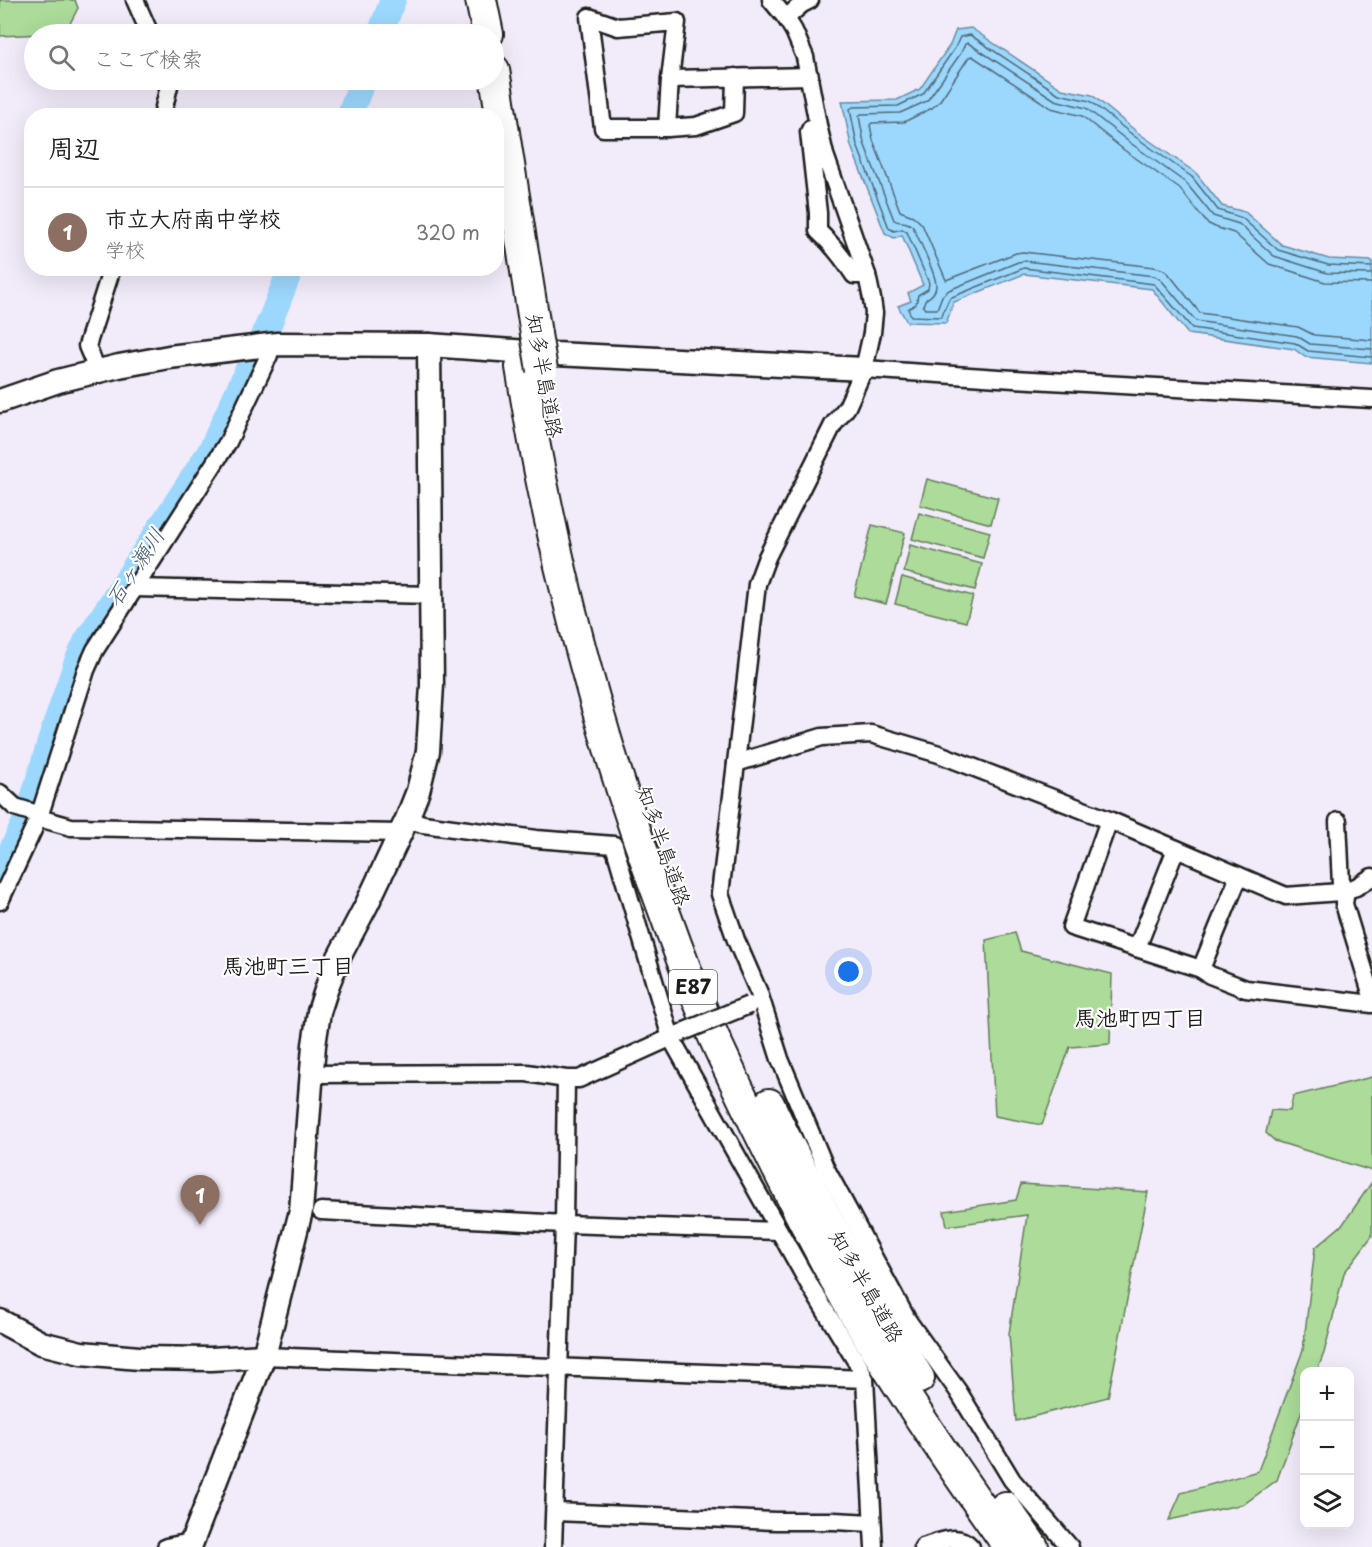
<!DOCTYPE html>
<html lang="ja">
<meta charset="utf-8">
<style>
body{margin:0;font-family:"Playpen Sans","Klee One",sans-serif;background:#f6f6f6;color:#222}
.controls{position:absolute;right:18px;bottom:18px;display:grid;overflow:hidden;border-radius:12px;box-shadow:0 6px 24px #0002}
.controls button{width:54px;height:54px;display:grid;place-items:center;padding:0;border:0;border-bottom:2px solid #e0e0e0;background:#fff;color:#222;font:30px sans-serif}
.you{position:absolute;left:849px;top:972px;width:21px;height:21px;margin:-15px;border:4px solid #fff;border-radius:50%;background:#1a73e8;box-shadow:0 0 0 9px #1a73e833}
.badge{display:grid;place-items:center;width:39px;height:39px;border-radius:50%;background:#0f766e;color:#fff;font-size:20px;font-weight:700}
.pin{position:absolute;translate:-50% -50px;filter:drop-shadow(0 2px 3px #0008)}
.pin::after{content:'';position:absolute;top:32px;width:21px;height:18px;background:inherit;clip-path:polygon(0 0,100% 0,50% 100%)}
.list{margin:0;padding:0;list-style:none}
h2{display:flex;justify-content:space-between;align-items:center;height:78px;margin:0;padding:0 24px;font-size:26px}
h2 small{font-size:20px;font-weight:400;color:#767676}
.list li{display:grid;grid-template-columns:39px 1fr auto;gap:18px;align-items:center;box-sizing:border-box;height:90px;padding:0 24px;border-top:2px solid #e0e0e0}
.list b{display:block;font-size:22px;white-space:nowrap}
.list p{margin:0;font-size:20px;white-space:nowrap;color:#767676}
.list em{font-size:20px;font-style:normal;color:#767676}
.icon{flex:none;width:33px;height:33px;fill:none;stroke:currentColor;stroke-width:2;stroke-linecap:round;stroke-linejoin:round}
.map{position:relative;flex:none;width:1372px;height:1547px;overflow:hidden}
.search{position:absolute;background:#fff;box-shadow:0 6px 24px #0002;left:24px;top:24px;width:480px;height:66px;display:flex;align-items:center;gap:15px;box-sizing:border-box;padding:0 21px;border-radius:33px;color:#767676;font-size:22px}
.panel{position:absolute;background:#fff;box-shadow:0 6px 24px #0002;left:24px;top:108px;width:480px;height:168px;border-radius:24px}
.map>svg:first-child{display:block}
</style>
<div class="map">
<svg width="1372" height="1547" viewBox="0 0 1372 1547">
<rect width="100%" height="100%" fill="#f2ebfa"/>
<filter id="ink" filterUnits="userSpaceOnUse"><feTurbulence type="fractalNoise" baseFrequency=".0167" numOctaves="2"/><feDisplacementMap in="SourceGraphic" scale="12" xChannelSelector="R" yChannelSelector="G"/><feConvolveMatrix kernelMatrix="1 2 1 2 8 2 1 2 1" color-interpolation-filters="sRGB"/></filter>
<g filter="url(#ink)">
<g fill="#acdb9a" stroke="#647c5b" stroke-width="1.5">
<path d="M0 0H75L78 8 65 33 0 36Z"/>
<path d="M927 479 998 498 991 524 920 505Z"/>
<path d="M919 513 990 532 983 558 912 539Z"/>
<path d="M872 525 905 533 886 604 854 596Z"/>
<path d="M910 545 982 564 975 590 904 572Z"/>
<path d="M902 577 973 596 966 622 895 604Z"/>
<path d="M1015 933 1021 951 1112 974 1110 1044 1070 1047 1042 1125 995 1116 986 940Z"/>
<path d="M1372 1077V1171L1275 1141 1266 1133 1271 1110 1290 1111 1293 1096Z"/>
<path d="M1372 1182V1236L1344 1273 1324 1353 1317 1371 1304 1372V1405L1277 1480 1244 1504 1169 1520 1181 1493 1258 1471 1303 1350 1315 1248 1343 1224Z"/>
<path d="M1021 1184 1148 1192 1108 1397 1016 1421 1009 1334 1027 1215 947 1226 944 1211 1016 1200Z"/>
</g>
<path fill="#9cd8fd" stroke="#698da3" stroke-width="1.5" d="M971 28 1062 89 1092 95 1137 132 1196 173 1222 206 1245 212 1282 245 1329 259 1372 261V363L1305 357 1294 349 1188 334 1152 289 1024 274 954 302 946 323 907 322 898 306 911 301 908 293 923 285 902 235 894 238 885 233 851 146 842 101 897 100 920 89 950 45 956 30Z"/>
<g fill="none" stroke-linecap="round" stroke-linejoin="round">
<g stroke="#4f6776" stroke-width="1.5">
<path d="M1372 267 1328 265 1278 250 1242 218 1218 210 1192 177 1134 136 1090 101 1059 94 970 35 960 37 955 48 923 94 898 106 853 107 850 109 857 145 889 228 894 231 902 229 907 232 929 283 928 289 918 295 916 304 908 309 911 316 941 317 949 299 952 297 1024 268 1154 284 1192 328 1295 343 1308 351 1372 357"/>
<path d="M1372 274 1327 273 1274 256 1239 224 1213 216 1186 183 1129 142 1086 108 1055 100 968 43 965 44 961 53 927 101 900 113 861 114 859 116 864 143 894 220C900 224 906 219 913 227 918 237 937 277 936 286 936 293 930 297 925 300L923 306 925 309H937L942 296 949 290 1018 262 1025 261 1155 276 1162 281 1196 321 1297 336 1310 344 1372 349"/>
<path d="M1372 283 1325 282 1269 264 1234 233 1215 227 1207 223 1180 189 1124 150 1082 116 1051 108 972 56 969 57 939 102 932 108 904 122 872 123 870 125 873 140 900 211 913 216 922 224 946 280 1016 253 1023 252 1154 267 1162 269 1168 273 1200 313 1298 327 1314 335 1372 340"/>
</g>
<g stroke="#9cd8fd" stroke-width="26">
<path d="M380 34 393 0"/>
<path d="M349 116 363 80"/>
<path d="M0 874 28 816 50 742 76 664 87 640 211 450 271 319 291 268"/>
</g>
<g stroke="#1c1c1c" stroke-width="21">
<g id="street">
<path d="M135 0 150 34"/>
<path d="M771 0 786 18 794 31 805 57 818 125 825 155 867 275 872 299 874 313 872 333 864 369 847 407 833 425 767 557 757 584 736 763 720 894 736 940 759 993 780 1059 825 1167 908 1321 958 1391 1012 1480 1070 1547"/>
<path d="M589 17 618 27 677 22 670 79 667 128H603Z"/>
<path d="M786 18 802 4 810 0"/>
<path d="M670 79 810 76"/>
<path d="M162 116 169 86 168 80"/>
<path d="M816 126 811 128 809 132 818 213V231C832 244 843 258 854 275H867"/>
<path d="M667 128 696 126 734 113 735 77"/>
<path d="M864 369 1014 379 1372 399"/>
<path d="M98 372 87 346 112 268"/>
<path d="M135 588 431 595"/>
<path d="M736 763 822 737 871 734 939 754 1109 820 1286 896 1340 892 1356 887 1372 877"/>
<path d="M0 793 15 807 34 813 46 820 71 827 401 833"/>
<path d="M407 819 423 824 536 839 614 845 671 1038 809 1284 859 1366 865 1379 874 1547"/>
<path d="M1109 820 1071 927 1201 969 1239 876"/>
<path d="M1338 821 1341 885 1345 897 1344 904 1372 996"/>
<path d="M0 901 39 817 86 670 95 650 228 442 269 355 271 345"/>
<path d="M1137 948 1176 849"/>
<path d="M1201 969 1210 975 1246 989 1372 1004"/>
<path d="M311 1074 527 1073 566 1079H579L681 1033"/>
<path d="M321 1211 564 1224 779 1231"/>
<path d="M264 1356 865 1379"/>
<path d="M555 1512 776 1521H834L872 1523"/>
<path d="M166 1547 191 1542"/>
<path d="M553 1547 564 1224 566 1079"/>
<path d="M923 1547C939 1542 958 1532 971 1547"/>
</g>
</g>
<g stroke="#1c1c1c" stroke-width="27">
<g id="secondary">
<path d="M0 401 58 381 119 366 169 357 278 344 429 345 555 354 864 369"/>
<path d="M0 1321 41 1343 81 1353 139 1358 211 1359 264 1356"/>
<path d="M190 1547 264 1356 301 1211 314 1045 319 1012 328 984 339 957 367 904 407 819 418 791 428 751 432 685 429 345"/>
</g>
</g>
<g stroke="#1c1c1c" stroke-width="34">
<g id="highway">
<path d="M481 0 488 34"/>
<path d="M494 70 536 334"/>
<path d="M521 367C551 553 598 735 664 911 680 956 697 1000 717 1044 735 1083 754 1122 773 1160 799 1213 826 1264 855 1315 902 1394 955 1471 1009 1547"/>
<path d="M769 1104C813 1198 865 1289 919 1378"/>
<path d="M1005 1507 1033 1547"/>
</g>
</g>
<use href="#street" stroke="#fff" stroke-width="16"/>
<use href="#secondary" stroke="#fff" stroke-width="22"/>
<use href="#highway" stroke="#fff" stroke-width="30"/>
<g stroke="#1c1c1c" stroke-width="21" stroke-linecap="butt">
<path id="street-bridge" d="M685 1031 749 1005"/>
</g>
<g stroke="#1c1c1c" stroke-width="34" stroke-linecap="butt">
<path id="highway-bridge" d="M536 334 542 370"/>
</g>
<use href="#street-bridge" stroke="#fff" stroke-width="16"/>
<use href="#highway-bridge" stroke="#fff" stroke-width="30"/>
</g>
</g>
<g text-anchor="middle" stroke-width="4.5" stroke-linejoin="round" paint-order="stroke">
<rect fill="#fff" stroke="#606060" stroke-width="1.5" x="669" y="970" width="48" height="34" rx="4.5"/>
<g font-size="20" font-weight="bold" fill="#1c1c1c">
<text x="693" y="994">E87</text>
</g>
<g font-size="21" fill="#1c1c1c" stroke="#fff">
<text transform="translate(544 376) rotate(80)" y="7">知多半島道路</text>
<text transform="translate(663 846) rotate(71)" y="7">知多半島道路</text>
<text transform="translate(866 1287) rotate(60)" y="7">知多半島道路</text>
</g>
<g font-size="22" font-style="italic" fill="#495e6b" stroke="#fff">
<text transform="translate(135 567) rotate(-57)" y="8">石ヶ瀬川</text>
</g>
<g font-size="22" font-weight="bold" fill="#1c1c1c" stroke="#fff">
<text x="288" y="974">馬池町三丁目</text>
<text x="1140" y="1026">馬池町四丁目</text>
</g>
</g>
</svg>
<div class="controls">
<button>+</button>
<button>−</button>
<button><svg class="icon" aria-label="layers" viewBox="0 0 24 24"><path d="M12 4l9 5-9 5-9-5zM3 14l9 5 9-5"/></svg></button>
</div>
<div class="you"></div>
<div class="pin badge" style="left:200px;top:1225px;background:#8d6e63">1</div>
<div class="search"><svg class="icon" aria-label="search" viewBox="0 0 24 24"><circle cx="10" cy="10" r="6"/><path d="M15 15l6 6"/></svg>ここで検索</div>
<section class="panel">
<h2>周辺<small></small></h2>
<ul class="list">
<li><span class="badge" style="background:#8d6e63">1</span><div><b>市立大府南中学校</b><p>学校</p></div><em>320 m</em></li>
</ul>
</section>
</div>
